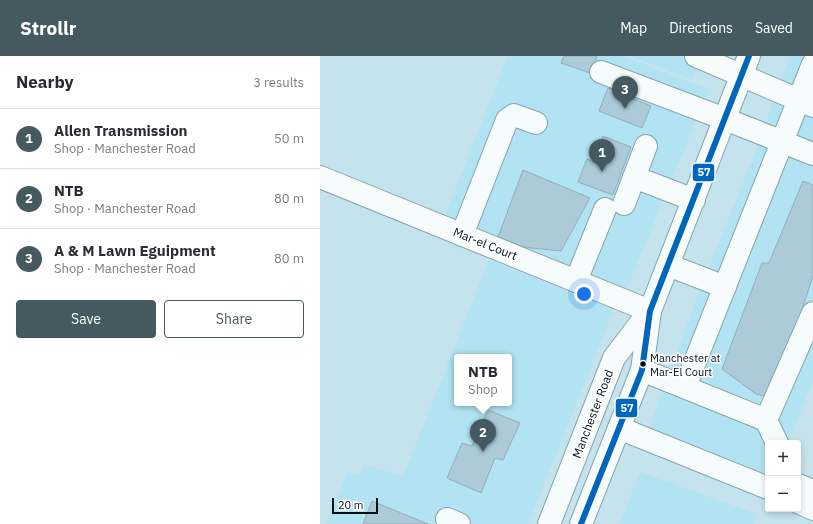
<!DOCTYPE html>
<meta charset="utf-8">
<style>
body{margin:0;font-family:"IBM Plex Sans",sans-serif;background:#f7f7f7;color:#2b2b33}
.controls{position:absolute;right:12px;bottom:12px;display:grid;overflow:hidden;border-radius:4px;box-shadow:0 2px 6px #0003}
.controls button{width:36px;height:36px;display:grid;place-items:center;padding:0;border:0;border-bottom:1px solid #e1e1e2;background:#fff;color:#2b2b33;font:20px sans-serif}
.scale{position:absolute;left:12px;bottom:10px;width:46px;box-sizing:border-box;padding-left:4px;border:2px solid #001015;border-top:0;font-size:11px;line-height:14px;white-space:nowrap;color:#001015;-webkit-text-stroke:3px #fff;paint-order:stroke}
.you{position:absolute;left:264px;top:238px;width:14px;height:14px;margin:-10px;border:3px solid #fff;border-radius:50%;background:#1a73e8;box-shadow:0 0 0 6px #1a73e833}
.badge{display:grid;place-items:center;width:26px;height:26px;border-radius:50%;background:#455a60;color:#fff;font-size:13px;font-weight:700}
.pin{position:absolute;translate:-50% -33px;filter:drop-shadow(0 1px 2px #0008)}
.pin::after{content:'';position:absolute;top:21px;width:14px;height:12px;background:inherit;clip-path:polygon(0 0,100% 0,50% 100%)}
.popup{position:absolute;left:134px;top:298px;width:58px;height:52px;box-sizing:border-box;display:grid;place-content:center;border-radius:4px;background:#fff;filter:drop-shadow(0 1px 3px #0005);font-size:13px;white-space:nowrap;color:#7c7c81}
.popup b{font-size:15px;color:#2b2b33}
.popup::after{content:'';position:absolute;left:50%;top:100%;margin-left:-8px;border:8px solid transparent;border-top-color:#fff}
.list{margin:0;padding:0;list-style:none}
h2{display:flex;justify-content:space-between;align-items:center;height:52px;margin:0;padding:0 16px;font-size:17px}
h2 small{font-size:13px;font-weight:400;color:#7c7c81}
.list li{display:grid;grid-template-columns:26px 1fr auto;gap:12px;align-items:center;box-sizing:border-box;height:60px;padding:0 16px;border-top:1px solid #e1e1e2}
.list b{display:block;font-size:15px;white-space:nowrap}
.list p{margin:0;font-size:13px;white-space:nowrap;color:#7c7c81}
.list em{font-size:13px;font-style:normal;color:#7c7c81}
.actions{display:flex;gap:8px;padding:12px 16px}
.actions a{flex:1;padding:9px 0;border:1px solid #455a60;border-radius:4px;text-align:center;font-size:14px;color:#455a60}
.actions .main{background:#455a60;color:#fff}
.map{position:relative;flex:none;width:493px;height:468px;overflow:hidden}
header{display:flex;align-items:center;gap:24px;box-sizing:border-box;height:56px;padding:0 20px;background:#455a60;color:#fff}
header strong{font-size:19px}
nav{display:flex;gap:22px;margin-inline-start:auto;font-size:14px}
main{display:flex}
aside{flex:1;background:#fff}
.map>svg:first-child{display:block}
</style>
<header>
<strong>Strollr</strong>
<nav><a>Map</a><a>Directions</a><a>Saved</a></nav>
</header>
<main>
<aside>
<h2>Nearby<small>3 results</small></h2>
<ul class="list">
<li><span class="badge">1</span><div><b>Allen Transmission</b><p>Shop · Manchester Road</p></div><em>50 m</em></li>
<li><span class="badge">2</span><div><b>NTB</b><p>Shop · Manchester Road</p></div><em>80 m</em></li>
<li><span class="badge">3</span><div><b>A &amp; M Lawn Eguipment</b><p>Shop · Manchester Road</p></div><em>80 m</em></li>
</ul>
<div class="actions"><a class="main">Save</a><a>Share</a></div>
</aside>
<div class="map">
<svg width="493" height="468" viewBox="0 0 493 468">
<rect width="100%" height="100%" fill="#c4e3ec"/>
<g fill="#b1e3f2" fill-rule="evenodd">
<path d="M188 0H303L389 33 305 237 124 162Z"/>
<path d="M311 0H381L371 24Z"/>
<path d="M470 0H493V324L468 387H448V425L328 375 377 242 436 94Z"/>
<path d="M169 204 294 253 208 468H7L28 416 39 420 44 408 83 421ZM137 301H189V347H137Z"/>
<path d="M320 416 437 458 433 468H300Z"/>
</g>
<g fill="#accad8" stroke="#91afbc">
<path d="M244 0H276L277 1 270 17 241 7Z"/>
<path d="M288 32 331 50 322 72 279 55Z"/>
<path d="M283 80 311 91 293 139 258 126 267 103 274 106Z"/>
<path d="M203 114 270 142 241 195 202 191 178 181Z"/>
<path d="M483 125 493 129V220L453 342 436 338 402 313 442 207H449Z"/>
<path d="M168 354 200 367 183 404 175 402 161 437 127 422 142 387 152 390Z"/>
<path d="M52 445 108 468H43Z"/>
</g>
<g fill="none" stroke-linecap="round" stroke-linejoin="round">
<g stroke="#85a4ac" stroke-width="24">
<g id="minor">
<path d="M376 0 493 50"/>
<path d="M281 16 405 63 493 98"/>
<path d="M0 121 330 255"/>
<path d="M314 121 374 144"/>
<path d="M304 148 326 90"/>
<path d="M142 179 187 64 194 59 216 67"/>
<path d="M348 209 405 231"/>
<path d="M256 225 285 153"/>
<path d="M322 314 446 364 457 387"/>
<path d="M365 331 493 8"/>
<path d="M446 364 493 257"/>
<path d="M299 372 448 432"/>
<path d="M478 429 493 435"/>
<path d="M478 446 493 453"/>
<path d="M127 463 139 468"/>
</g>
</g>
<g stroke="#85a4ac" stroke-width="24">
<g id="highway">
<path d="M229 468 294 302 329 256"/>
<path d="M261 468 322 314 330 255 429 0"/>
</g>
</g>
<use href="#minor" stroke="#f6fbfc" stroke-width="22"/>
<use href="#highway" stroke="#f6fbfc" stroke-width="22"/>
<g stroke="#fff" stroke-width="9">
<path id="bus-1" d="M261 468 322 314 330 255 429 0"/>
</g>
<use href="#bus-1" stroke="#0065bd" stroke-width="6"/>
</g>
<circle fill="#001015" stroke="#fff" stroke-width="1.5" cx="323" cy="308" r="3.5"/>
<g text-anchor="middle" stroke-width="3" stroke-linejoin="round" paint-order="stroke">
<g font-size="11" fill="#001015" stroke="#fff" text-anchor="start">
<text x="330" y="306">Manchester at<tspan x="330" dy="14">Mar-El Court</tspan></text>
</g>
<g font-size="12" fill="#001015" stroke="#fff">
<text transform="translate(165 188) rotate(22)" y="4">Mar-el Court</text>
<text transform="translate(273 358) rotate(-69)" y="4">Manchester Road</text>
</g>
</g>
<g stroke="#fff" stroke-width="1.5">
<rect x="372" y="107" width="23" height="19" rx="4" fill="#0065bd"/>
<rect x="295" y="342" width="23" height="20" rx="4" fill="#0065bd"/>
</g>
<g font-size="11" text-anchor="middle" font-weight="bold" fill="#fff">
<text x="384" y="120">57</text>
<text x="307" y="356">57</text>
</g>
</svg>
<div class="controls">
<button>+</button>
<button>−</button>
</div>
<div class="scale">20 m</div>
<div class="you"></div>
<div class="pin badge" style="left:282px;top:116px">1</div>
<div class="pin badge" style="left:163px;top:396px">2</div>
<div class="popup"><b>NTB</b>Shop</div>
<div class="pin badge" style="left:305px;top:53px">3</div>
</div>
</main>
